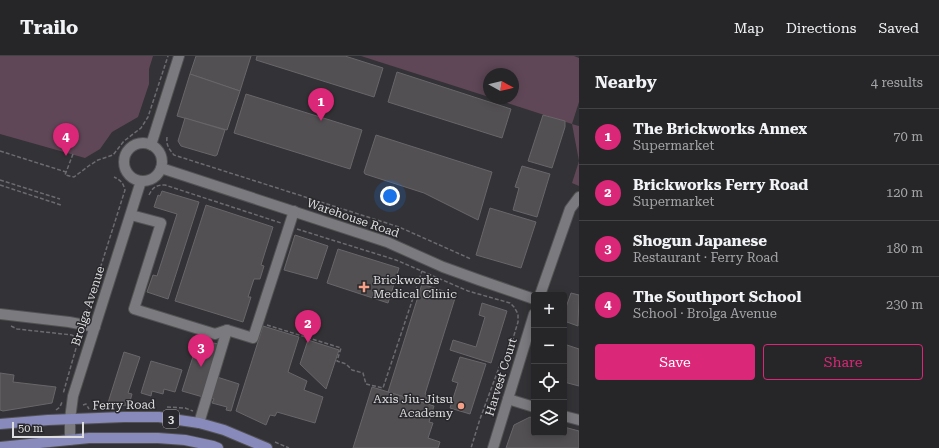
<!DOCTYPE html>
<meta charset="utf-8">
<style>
body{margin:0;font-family:"Roboto Serif",serif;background:#323234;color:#f1f3f6}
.controls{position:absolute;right:12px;bottom:12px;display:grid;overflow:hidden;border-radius:4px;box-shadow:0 2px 10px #0003}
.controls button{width:36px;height:36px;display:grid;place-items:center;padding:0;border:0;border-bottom:1px solid #424345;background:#262628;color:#f1f3f6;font:20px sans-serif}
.compass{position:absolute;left:483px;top:12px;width:36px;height:36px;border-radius:50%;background:#262628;box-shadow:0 2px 10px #0003;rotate:98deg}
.scale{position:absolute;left:12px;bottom:10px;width:72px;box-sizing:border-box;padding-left:4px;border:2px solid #dedddf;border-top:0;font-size:11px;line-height:14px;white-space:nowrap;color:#dedddf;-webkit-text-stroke:3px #29282c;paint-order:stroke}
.you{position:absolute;left:390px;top:140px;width:14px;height:14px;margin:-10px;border:3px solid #fff;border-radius:50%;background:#1a73e8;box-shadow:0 0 0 6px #1a73e833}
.badge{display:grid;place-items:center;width:26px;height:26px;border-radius:50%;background:#db2777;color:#fff;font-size:13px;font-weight:700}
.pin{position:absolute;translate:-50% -33px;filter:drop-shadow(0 1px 2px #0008)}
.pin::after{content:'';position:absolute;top:21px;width:14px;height:12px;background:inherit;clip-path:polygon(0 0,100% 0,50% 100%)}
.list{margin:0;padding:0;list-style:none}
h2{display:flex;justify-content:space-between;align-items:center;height:52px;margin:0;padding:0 16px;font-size:17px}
h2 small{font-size:13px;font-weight:400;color:#a4a5a8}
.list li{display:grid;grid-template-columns:26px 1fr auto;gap:12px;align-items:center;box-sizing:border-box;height:56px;padding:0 16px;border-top:1px solid #424345}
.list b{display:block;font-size:15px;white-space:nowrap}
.list p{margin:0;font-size:13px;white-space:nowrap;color:#a4a5a8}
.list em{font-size:13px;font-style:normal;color:#a4a5a8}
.actions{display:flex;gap:8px;padding:12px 16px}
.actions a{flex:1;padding:9px 0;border:1px solid #db2777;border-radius:4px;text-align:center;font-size:14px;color:#db2777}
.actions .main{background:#db2777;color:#fff}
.icon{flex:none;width:22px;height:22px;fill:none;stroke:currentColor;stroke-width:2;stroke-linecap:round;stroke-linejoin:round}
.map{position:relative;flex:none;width:579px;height:392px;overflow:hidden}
header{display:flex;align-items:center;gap:24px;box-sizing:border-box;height:56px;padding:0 20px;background:#262628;border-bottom:1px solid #424345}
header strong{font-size:19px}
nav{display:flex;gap:22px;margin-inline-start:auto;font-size:14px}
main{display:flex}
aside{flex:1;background:#262628}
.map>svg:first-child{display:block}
</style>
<header>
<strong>Trailo</strong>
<nav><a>Map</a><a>Directions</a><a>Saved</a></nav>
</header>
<main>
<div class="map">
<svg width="579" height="392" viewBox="0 0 579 392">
<rect width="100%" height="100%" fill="#333236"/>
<g fill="#5f4757">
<path d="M0 0H153L149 13V28L138 61 112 76 100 93 85 102 0 78Z"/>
<path d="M361 0H574L579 2V46L572 68 579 70V130L572 127 579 105 572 68 492 42H513V18H489V41Z"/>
</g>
<g fill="#525053" stroke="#69666a">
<path d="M196 0H251L240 35 190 18Z"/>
<path d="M257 0H345L383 12 374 41 256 4Z"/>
<path d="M397 16 511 53 502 82 388 46Z"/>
<path d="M190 18 240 35 227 74 177 60Z"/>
<path d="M246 38 362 74 350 113 234 77Z"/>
<path d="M543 59 565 65V71L552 112 528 105Z"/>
<path d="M185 62 225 74 217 99 215 100 181 90 178 85Z"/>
<path d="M376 79 492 116 478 164 424 137 365 118 364 116Z"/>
<path d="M522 110 550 118 537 161 513 154 519 132 515 131Z"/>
<path d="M162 135 199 146 168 243 147 236 153 219 157 220 177 158 154 151 158 139 160 140Z"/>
<path d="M206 149 273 171 261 209 264 210 260 223H254L248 241H251L243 266 175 245Z"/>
<path d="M490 152 536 166 521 212 476 199Z"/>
<path d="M295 179 328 190 317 223 284 214Z"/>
<path d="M338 193 399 212 388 247 327 227Z"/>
<path d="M422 228 456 239 425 338 430 339 427 348 388 336Z"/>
<path d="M571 237 579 239 578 270 564 265V257Z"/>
<path d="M482 247 507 255 491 307 450 294 453 284 476 291 485 261 479 259Z"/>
<path d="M263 270 299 281 288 316 307 325 304 334 323 341 315 367 277 356 275 360 270 359 266 369 236 355Z"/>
<path d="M308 284 339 294 326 333 300 308Z"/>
<path d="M198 285 220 288 203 341 182 335Z"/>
<path d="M564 288 579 293V330L564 326Z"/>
<path d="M124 296 140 301 128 337 132 338 129 349 107 350Z"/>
<path d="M460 301 486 308 470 358 450 352 458 327 452 325Z"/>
<path d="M151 305 182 314 175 336 164 333 163 338 152 335 151 340 141 337Z"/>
<path d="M0 317 14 319 13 326 56 331 52 347 3 355 0 354Z"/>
<path d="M217 321 239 328 231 355 226 354 227 351 212 347 214 343 211 342Z"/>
<path d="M372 331 434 350 429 366 433 367 428 382 440 386 438 392H353Z"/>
<path d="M530 361 534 363V377H564V371L579 375V392H506L514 369Z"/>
</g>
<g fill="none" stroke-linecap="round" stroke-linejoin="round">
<g stroke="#525153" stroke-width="12">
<g id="minor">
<circle cx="143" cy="106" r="19"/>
<path d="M151 89 179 0"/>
<path d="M161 112 387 186 443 211 479 224 534 243"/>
<path d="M131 159 161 167 134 253 215 278 227 274 253 282 294 155"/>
<path d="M540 239 570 153 579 141"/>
<path d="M0 258 69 266 95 271"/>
<path d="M508 343 534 351"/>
<path d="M564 360 579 364"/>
<path d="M199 367 227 274"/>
<path d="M70 384V363L73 340 141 125"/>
<path d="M493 392 534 258"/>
</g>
</g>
<g stroke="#525153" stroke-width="12">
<g id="major">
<path d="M0 368 48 364 124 361H159L199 367 210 370 224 374 267 392"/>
<path d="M0 391 89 382H158L185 384 213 390 218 392"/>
</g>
</g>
<g stroke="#6c6b6f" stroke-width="1.5" stroke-dasharray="4 2" stroke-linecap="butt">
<path d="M167 81C166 89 169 93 174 99L399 171 471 203"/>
<path d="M0 95 66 116"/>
<path d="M73 98 65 119 74 121 90 109 98 104 113 99 124 85 141 72 148 61 168 0"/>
<path d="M0 124 60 143"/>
<path d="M0 129 61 149"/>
<path d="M149 139C153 131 156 129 165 129L281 167"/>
<path d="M297 173 396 204 468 235 510 247 514 251 518 258V266L508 299 500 309 480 363 471 392"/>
<path d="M86 257 125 134C123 127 121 124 114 121"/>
<path d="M267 269 341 292 337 305 346 308 352 314 363 317 366 328 383 332 422 215"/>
<path d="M11 270 17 273 72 279 76 282 78 285 63 338"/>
<path d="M83 349 86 348 89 353"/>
<path d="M137 350H149"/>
<path d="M167 351 185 352 193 355"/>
<path d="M56 354 60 351 62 346"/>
<path d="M275 386 289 392"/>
</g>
<use href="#minor" stroke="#7b7a7e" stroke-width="10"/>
<use href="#major" stroke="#888abb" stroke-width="10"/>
</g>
<g fill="#f49f86" stroke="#29282c" stroke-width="1.5">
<path d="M362 225h4v4h4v4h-4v4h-4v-4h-4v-4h4z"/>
<circle cx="461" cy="350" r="4"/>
</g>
<g text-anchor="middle" stroke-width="3" stroke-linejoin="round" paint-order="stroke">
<rect fill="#29282c" stroke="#a8a7a9" stroke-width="1" x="163" y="354" width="16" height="18" rx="3"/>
<g font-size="11" font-weight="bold" fill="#dedddf">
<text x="171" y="367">3</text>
</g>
<g font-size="12" fill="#dedddf" stroke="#29282c">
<text transform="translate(353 162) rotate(19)" y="4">Warehouse Road</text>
<text transform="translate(88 250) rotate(-72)" y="4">Brolga Avenue</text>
<text transform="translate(501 321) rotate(-73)" y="4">Harvest Court</text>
<text transform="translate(124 349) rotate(-1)" y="4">Ferry Road</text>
</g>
<g font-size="12" fill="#dedddf" stroke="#29282c" text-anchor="start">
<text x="373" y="228">Brickworks<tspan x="373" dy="14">Medical Clinic</tspan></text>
<text x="453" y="347" text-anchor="end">Axis Jiu-Jitsu<tspan x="453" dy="14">Academy</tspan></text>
</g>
</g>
</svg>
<div class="controls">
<button>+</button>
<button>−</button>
<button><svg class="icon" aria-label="locate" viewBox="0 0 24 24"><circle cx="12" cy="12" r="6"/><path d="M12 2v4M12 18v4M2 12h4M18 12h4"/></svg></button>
<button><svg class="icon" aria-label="layers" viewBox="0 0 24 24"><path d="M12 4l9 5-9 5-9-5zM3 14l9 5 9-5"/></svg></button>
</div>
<svg class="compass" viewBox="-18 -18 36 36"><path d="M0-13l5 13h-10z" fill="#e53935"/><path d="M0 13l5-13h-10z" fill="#a4a5a8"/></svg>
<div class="scale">50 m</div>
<div class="you"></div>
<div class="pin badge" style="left:321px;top:65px">1</div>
<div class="pin badge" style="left:308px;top:287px">2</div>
<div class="pin badge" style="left:201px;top:311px">3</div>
<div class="pin badge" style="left:66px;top:100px">4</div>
</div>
<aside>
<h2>Nearby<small>4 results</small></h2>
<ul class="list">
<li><span class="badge">1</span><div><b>The Brickworks Annex</b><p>Supermarket</p></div><em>70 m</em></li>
<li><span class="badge">2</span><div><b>Brickworks Ferry Road</b><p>Supermarket</p></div><em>120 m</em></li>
<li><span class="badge">3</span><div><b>Shogun Japanese</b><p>Restaurant · Ferry Road</p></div><em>180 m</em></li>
<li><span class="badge">4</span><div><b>The Southport School</b><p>School · Brolga Avenue</p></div><em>230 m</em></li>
</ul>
<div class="actions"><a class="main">Save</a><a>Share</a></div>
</aside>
</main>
